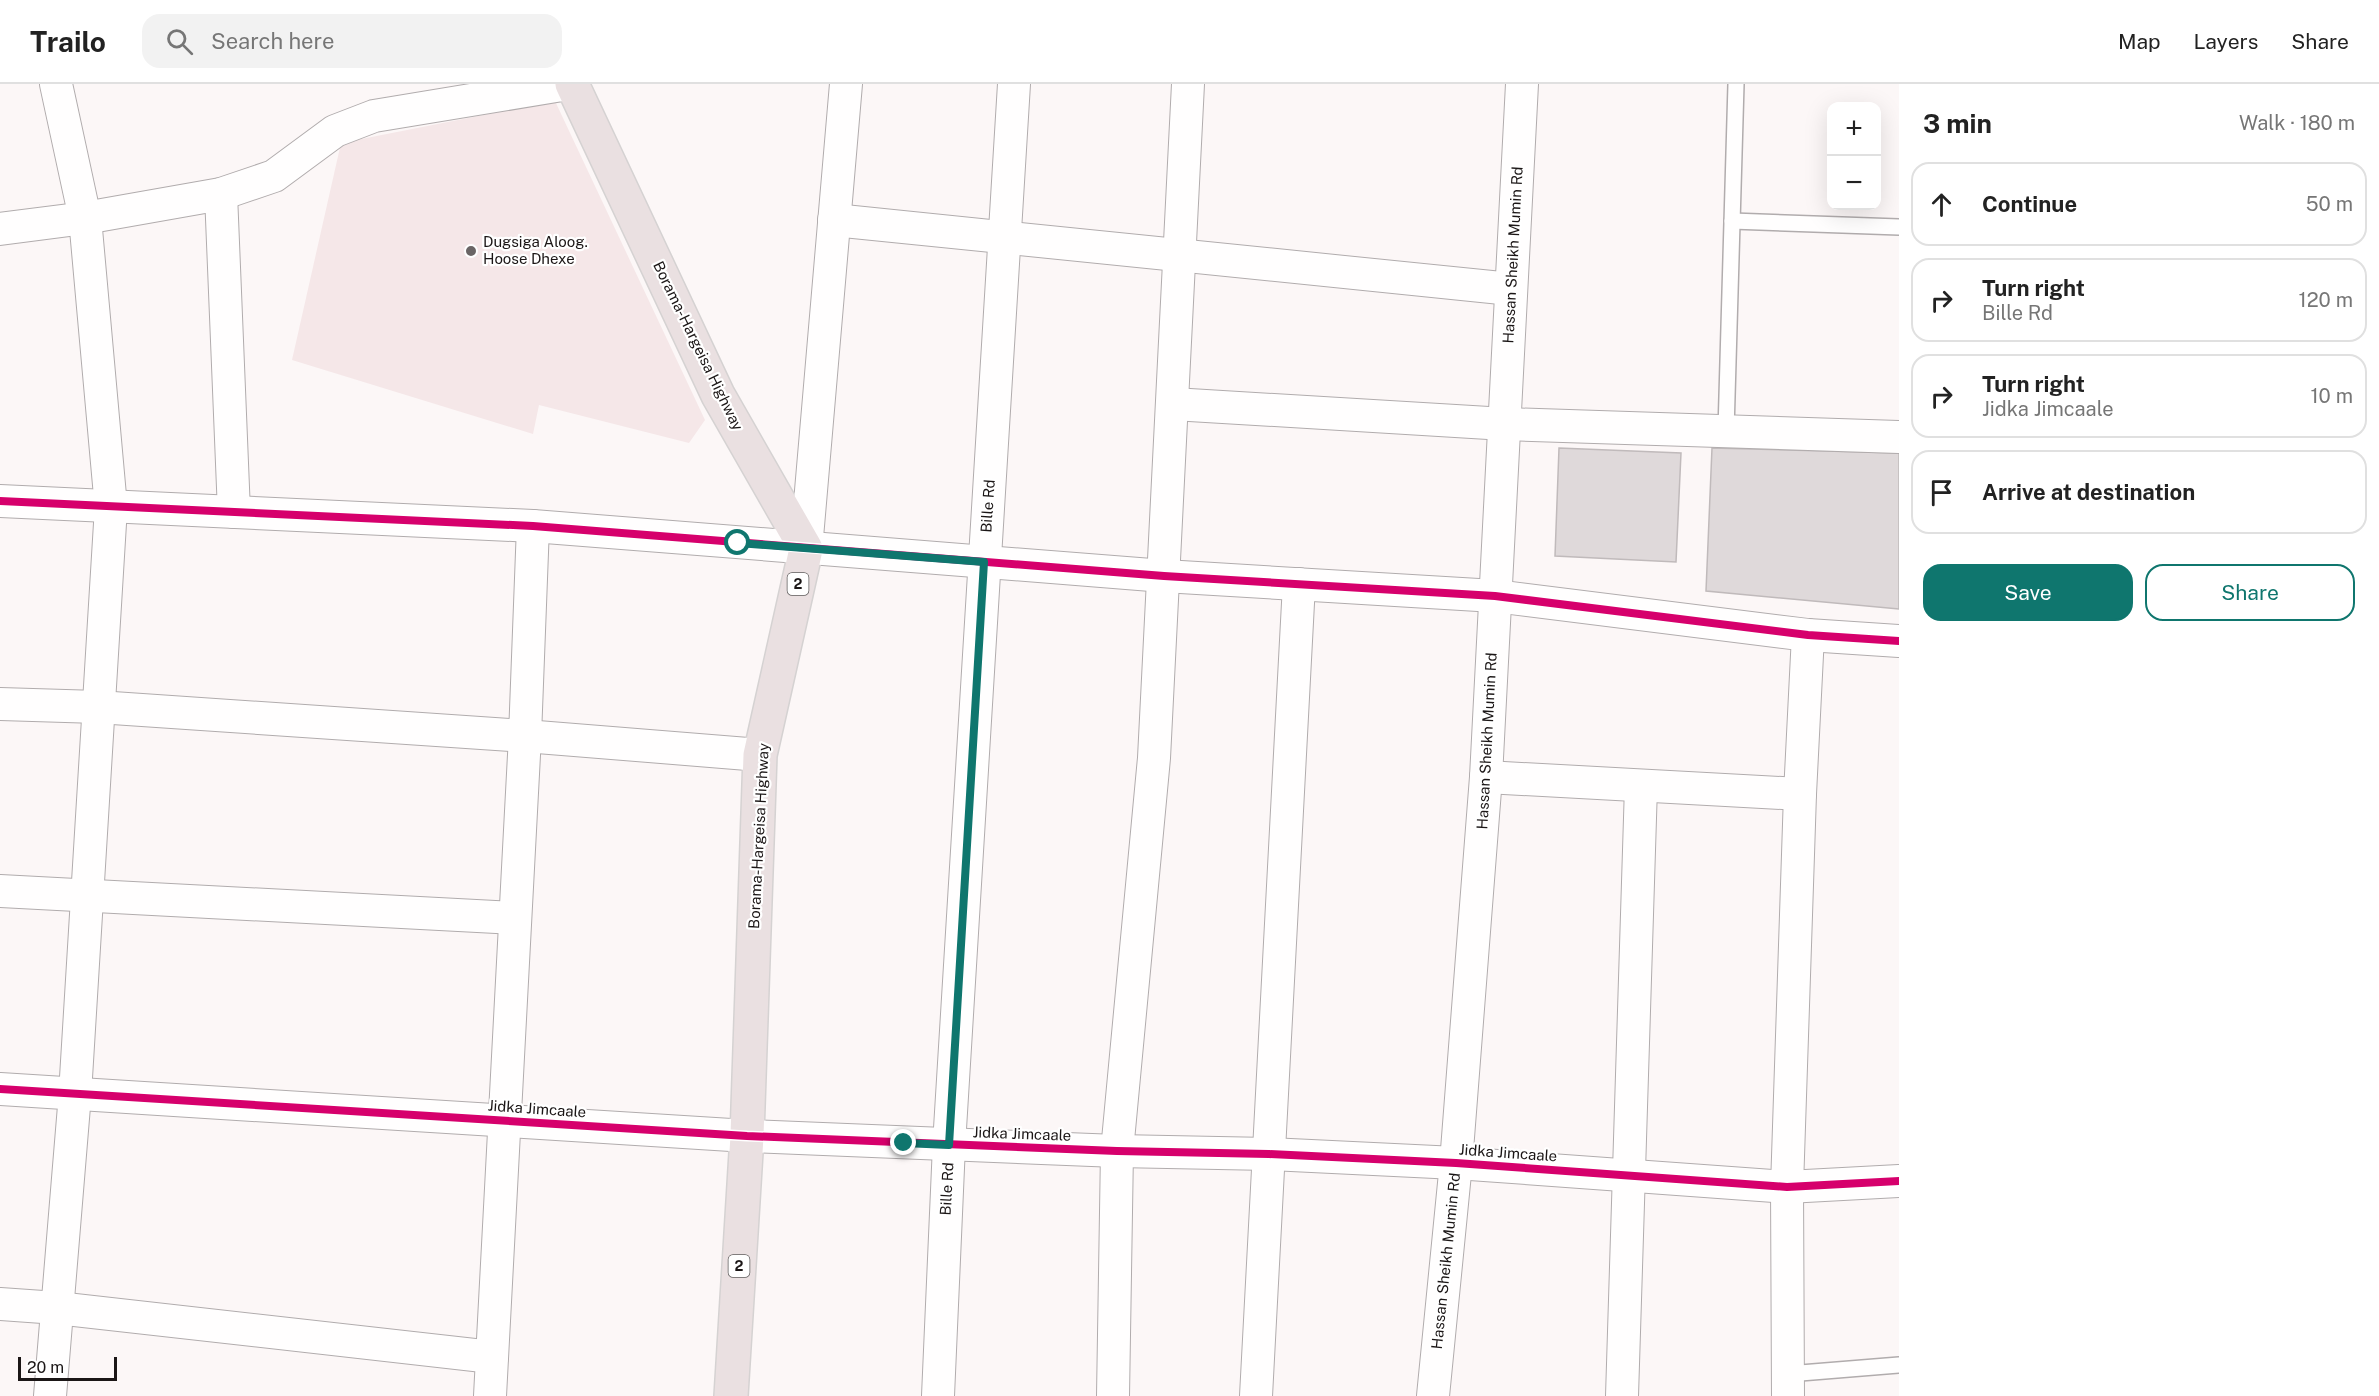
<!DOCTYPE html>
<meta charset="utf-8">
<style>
body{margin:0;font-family:"Public Sans",sans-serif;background:#f2f2f2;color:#222}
.controls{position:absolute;right:18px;top:18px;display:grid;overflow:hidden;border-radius:12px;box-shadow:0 6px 24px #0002}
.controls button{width:54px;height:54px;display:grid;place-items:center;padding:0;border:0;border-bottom:2px solid #e0e0e0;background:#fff;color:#222;font:30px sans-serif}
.scale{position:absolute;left:18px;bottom:15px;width:99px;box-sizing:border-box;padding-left:6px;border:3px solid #1b1616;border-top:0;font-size:16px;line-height:21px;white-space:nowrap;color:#1b1616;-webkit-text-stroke:4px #fff;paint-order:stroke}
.stop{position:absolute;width:18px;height:18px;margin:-14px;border:4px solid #0f766e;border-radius:50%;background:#fff}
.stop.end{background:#0f766e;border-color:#fff;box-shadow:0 2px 6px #0008}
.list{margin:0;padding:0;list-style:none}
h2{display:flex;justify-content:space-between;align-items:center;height:78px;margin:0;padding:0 24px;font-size:26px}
h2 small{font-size:20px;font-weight:400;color:#767676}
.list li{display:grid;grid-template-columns:39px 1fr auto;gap:18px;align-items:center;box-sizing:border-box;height:84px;margin:0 12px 12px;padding:0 12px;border:2px solid #e0e0e0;border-radius:18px}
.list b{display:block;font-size:22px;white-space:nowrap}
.list p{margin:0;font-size:20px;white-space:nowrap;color:#767676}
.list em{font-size:20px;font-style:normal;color:#767676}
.actions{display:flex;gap:12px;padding:18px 24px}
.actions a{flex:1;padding:14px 0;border:2px solid #0f766e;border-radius:18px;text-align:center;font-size:21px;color:#0f766e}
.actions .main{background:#0f766e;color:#fff}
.icon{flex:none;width:33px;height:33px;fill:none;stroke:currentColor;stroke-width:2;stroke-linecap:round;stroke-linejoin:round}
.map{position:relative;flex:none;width:1899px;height:1312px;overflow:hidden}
header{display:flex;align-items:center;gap:36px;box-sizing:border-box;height:84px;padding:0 30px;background:#fff;border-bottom:2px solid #e0e0e0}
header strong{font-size:28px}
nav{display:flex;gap:33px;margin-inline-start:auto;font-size:21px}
.search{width:420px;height:54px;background:#f2f2f2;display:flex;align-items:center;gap:15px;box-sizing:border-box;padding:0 21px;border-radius:18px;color:#767676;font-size:22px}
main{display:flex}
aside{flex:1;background:#fff}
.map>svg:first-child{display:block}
</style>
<header>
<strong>Trailo</strong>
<div class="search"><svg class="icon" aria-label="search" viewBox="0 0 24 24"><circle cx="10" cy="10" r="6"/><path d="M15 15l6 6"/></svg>Search here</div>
<nav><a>Map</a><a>Layers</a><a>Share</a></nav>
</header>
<main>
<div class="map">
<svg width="1899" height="1312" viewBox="0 0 1899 1312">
<rect width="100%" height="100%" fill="#fcf7f7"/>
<path fill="#f5e7e8" d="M555 17 705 336 689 359 539 321 533 350 292 276 341 59Z"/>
<g fill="#dfd9da" stroke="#c0babb" stroke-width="1.5">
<path d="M1559 364 1681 369 1676 478 1555 472Z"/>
<path d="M1712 364 1899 369V525L1706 507Z"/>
</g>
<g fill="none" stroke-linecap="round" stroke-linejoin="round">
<g stroke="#b1acad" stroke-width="18">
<g id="lane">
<path d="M1732 137 1899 143"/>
<path d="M1726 347 1736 0"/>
<path d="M1788 1290 1899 1281"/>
</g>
</g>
<g stroke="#b1acad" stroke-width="34">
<g id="street">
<path d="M221 110 234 428"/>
<path d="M834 136 1511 205"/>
<path d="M0 145 85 134 221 110 274 92 335 47 374 32 568 0"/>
<path d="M1173 320 1505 340 1899 353"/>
<path d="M0 417 533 442 1164 492 1495 512 1808 551 1899 557"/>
<path d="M806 465 846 0"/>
<path d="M0 620 98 623 525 652 760 671"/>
<path d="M1486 693 1800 710"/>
<path d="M0 807 515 834"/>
<path d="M0 1005 747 1052 1117 1067 1269 1070 1456 1079 1787 1103 1899 1097"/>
<path d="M0 1220 57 1224 492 1273"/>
<path d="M50 1312 75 1010 111 423 85 134 56 0"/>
<path d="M490 1312 525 652 533 442"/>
<path d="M938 1312 949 1061 1014 0"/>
<path d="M1113 1312 1117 1067 1154 674 1188 0"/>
<path d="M1256 1312 1299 500"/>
<path d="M1433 1312 1456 1079 1486 693 1522 0"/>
<path d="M1622 1312 1641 702"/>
<path d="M1788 1312 1787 1103 1800 710 1808 551"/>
</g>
</g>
<g stroke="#d5d2d2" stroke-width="36">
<path id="highway" d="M572 0 718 311 806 465 760 671 747 1052 731 1312"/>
</g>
<use href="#lane" stroke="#fffefe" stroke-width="15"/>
<use href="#street" stroke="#fffefe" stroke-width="32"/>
<use href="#highway" stroke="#eae0e1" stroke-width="33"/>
<g stroke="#fff" stroke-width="11">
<g id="cycleway">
<path d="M0 417 533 442 1164 492 1495 512 1808 551 1899 557"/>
<path d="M0 1005 747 1052 1117 1067 1269 1070 1456 1079 1787 1103 1899 1097"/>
</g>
</g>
<use href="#cycleway" stroke="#d6006c" stroke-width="8"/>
</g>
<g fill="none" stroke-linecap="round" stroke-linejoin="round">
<path stroke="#0f766e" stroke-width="8" d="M738 459 984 478 949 1061 904 1059"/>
</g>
<circle fill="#6a6565" stroke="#fff" stroke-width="2" cx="471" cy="167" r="6"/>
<g text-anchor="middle" stroke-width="4.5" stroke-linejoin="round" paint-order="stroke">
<g fill="#fff" stroke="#5f5c5c" stroke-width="1.5">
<rect x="787.5" y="489" width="21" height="22" rx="4.5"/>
<rect x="728.5" y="1171" width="21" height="22" rx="4.5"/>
</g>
<g font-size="14" font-weight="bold" fill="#1b1616">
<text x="798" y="505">2</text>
<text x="739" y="1187">2</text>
</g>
<g font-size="15" fill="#1b1616" stroke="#fff" text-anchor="start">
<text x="483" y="163">Dugsiga Aloog.<tspan x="483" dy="17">Hoose Dhexe</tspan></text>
</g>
<g font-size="15" fill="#1b1616" stroke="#fff">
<text transform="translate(1513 171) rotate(-87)" y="5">Hassan Sheikh Mumin Rd</text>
<text transform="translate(698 262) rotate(64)" y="5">Borama-Hargeisa Highway</text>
<text transform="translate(988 422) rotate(-86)" y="5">Bille Rd</text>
<text transform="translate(1487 657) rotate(-87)" y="5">Hassan Sheikh Mumin Rd</text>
<text transform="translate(759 752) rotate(-87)" y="5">Borama-Hargeisa Highway</text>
<text transform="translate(537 1025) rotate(4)" y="5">Jidka Jimcaale</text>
<text transform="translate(1022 1050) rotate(2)" y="5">Jidka Jimcaale</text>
<text transform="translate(1508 1069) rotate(4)" y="5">Jidka Jimcaale</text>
<text transform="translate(947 1105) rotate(-87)" y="5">Bille Rd</text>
<text transform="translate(1446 1177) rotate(-84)" y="5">Hassan Sheikh Mumin Rd</text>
</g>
</g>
</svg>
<div class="controls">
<button>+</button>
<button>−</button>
</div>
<div class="scale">20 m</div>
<div class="stop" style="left:738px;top:459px"></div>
<div class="stop end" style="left:904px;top:1059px"></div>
</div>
<aside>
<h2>3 min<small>Walk · 180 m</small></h2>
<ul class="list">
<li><svg class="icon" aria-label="ahead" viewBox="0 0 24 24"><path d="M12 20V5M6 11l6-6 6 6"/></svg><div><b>Continue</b></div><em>50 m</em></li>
<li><svg class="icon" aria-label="right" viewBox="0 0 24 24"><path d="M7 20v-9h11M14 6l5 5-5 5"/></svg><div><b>Turn right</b><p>Bille Rd</p></div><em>120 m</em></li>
<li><svg class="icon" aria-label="right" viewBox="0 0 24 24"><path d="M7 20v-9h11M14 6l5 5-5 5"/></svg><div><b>Turn right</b><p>Jidka Jimcaale</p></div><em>10 m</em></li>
<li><svg class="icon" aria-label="arrive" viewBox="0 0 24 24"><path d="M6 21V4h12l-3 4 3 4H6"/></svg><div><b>Arrive at destination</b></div></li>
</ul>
<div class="actions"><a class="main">Save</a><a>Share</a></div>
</aside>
</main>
